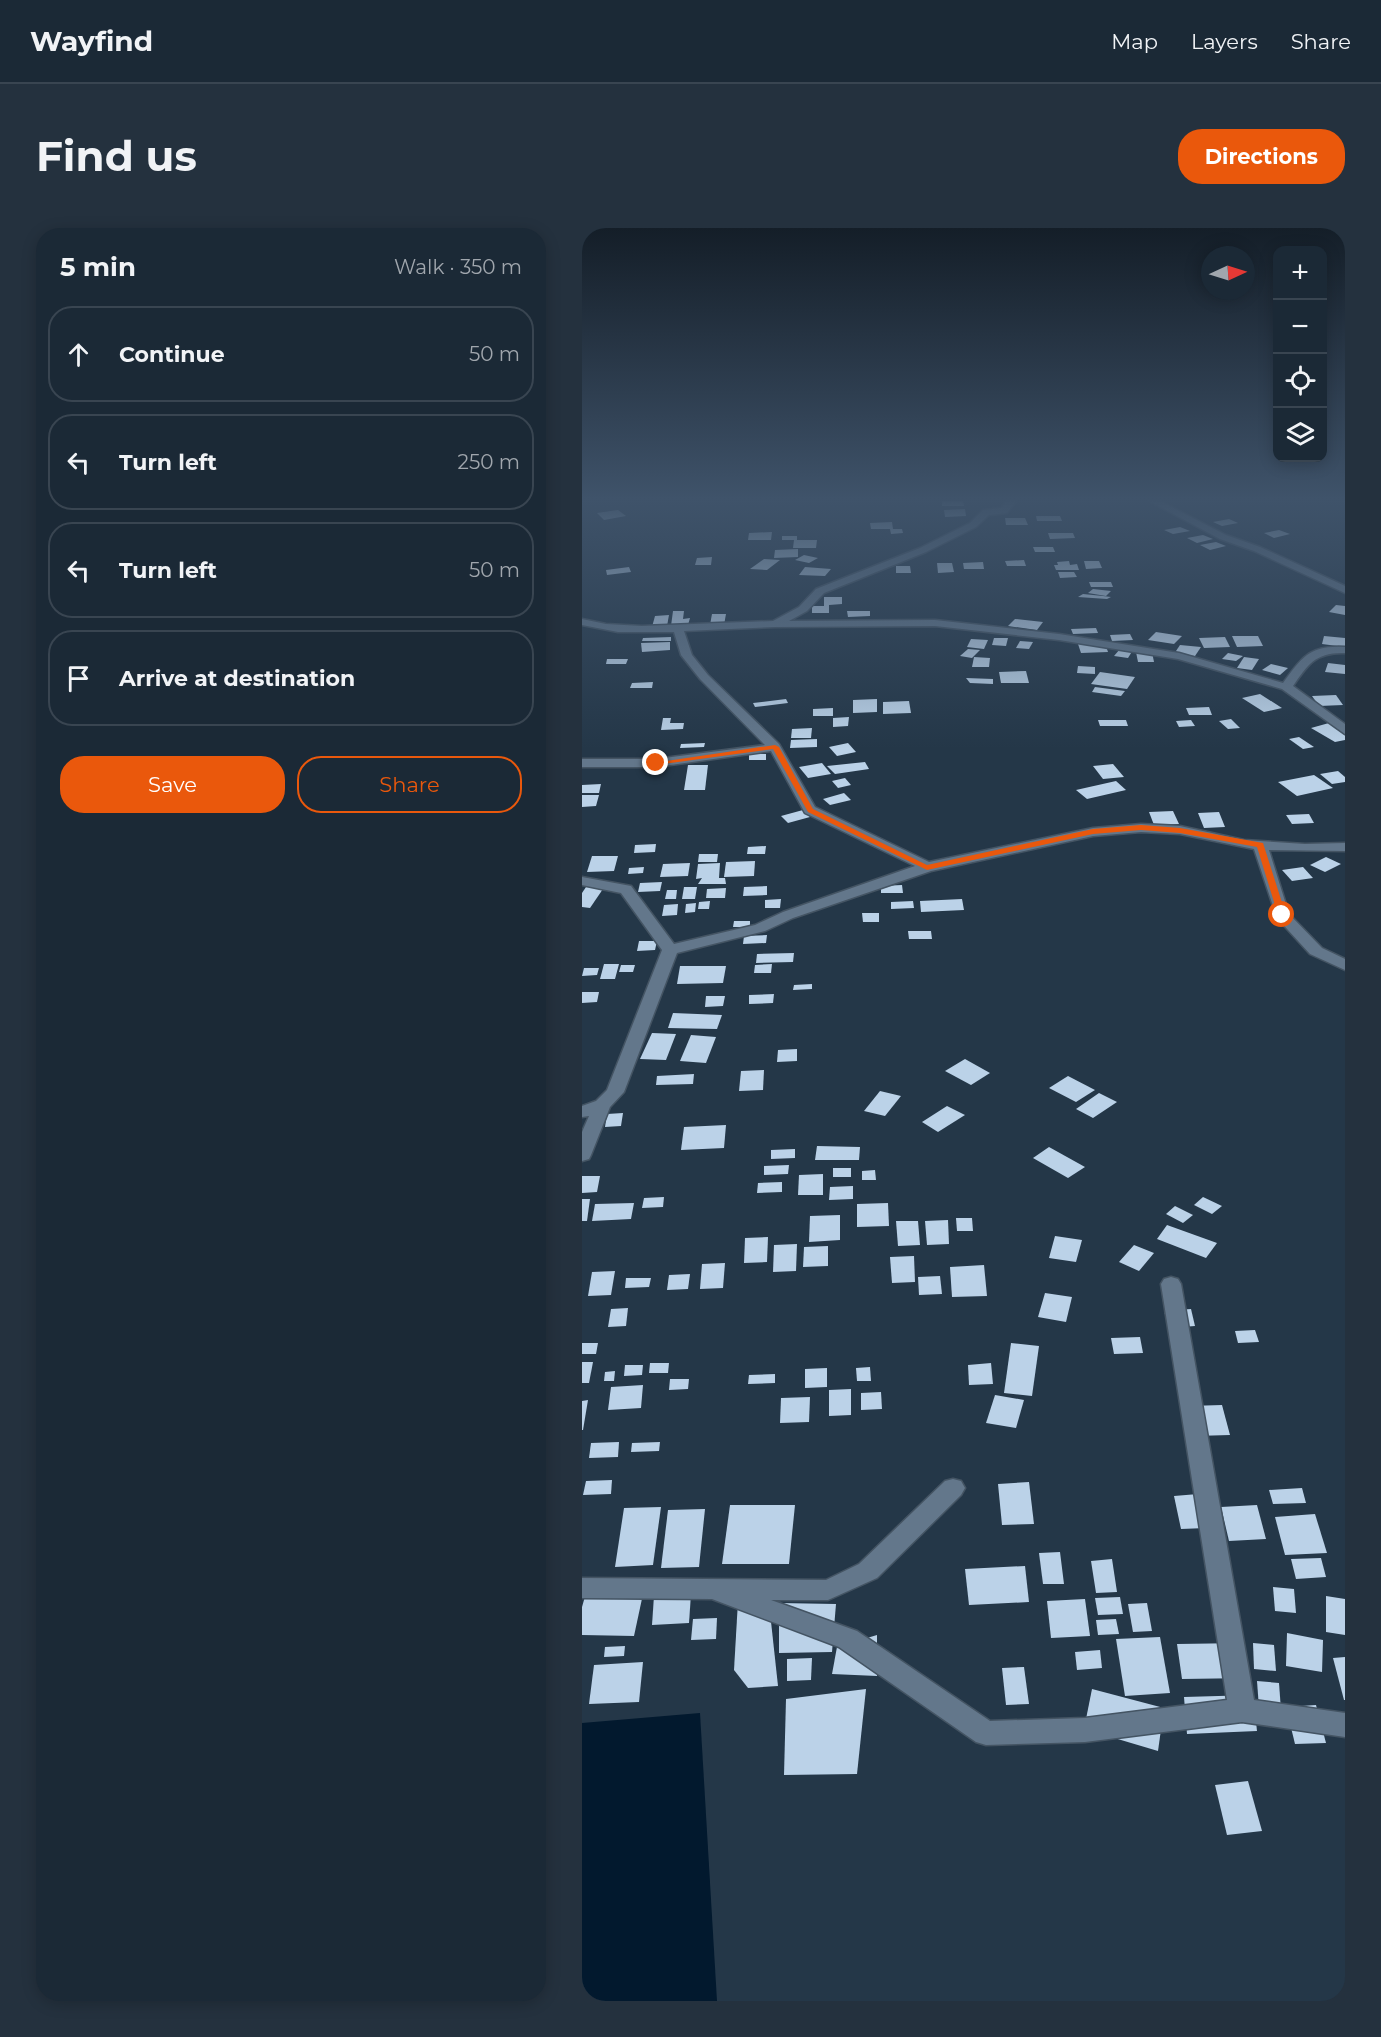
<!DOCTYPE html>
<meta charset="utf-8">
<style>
body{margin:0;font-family:Montserrat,sans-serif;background:#24313e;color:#f1f3f6}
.controls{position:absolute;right:18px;top:18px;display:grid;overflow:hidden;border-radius:12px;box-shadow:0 3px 15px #0003}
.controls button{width:54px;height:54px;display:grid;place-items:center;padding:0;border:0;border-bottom:2px solid #394551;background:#1b2936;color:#f1f3f6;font:30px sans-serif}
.compass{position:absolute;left:619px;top:18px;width:54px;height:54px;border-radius:50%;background:#1b2936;box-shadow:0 3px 15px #0003;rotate:86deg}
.stop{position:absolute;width:18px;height:18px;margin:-14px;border:4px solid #ea580c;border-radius:50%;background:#fff}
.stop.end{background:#ea580c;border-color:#fff;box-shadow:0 2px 6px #0008}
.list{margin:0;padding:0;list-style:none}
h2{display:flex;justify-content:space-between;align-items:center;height:78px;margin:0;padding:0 24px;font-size:26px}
h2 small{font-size:20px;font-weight:400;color:#a0a6ad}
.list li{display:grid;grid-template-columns:39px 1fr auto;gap:18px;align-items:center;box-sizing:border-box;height:96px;margin:0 12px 12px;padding:0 12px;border:2px solid #394551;border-radius:24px}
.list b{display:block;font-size:22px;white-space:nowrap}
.list em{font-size:20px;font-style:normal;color:#a0a6ad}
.actions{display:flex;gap:12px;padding:18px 24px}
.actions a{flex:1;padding:14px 0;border:2px solid #ea580c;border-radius:24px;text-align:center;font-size:21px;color:#ea580c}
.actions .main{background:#ea580c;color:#fff}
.icon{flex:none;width:33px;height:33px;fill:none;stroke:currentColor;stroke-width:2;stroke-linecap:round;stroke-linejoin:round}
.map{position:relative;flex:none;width:763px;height:1773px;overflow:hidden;border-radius:24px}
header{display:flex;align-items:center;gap:36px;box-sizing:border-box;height:84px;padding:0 30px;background:#1b2936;border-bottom:2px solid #394551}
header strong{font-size:28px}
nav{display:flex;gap:33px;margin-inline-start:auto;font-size:21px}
.intro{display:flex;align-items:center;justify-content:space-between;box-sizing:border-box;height:144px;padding:0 36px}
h1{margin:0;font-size:42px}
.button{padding:15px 27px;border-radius:24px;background:#ea580c;color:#fff;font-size:21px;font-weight:700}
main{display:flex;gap:36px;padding:0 36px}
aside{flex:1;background:#1b2936;border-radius:24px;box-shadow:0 3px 15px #0003}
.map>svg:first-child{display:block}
</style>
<header>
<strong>Wayfind</strong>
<nav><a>Map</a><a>Layers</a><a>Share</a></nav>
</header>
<div class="intro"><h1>Find us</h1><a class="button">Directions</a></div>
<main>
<aside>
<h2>5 min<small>Walk · 350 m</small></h2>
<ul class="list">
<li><svg class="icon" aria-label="ahead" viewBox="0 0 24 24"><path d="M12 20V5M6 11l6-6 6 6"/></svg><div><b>Continue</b></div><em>50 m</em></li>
<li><svg class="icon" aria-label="left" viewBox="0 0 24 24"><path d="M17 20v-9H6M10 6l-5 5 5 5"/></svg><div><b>Turn left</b></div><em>250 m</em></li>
<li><svg class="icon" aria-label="left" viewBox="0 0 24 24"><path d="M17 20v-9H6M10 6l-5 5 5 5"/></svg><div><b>Turn left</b></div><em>50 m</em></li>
<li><svg class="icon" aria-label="arrive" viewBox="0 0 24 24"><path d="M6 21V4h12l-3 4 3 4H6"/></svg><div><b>Arrive at destination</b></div></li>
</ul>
<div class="actions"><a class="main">Save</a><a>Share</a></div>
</aside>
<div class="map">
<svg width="763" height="1773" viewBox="0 0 763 1773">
<rect width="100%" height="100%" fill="#243748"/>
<path fill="#02192e" d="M118 1485 135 1773H0V1495Z"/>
<g fill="#bbd2e8">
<path d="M360 273H381L382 278H360Z"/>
<path d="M383 281 384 288 363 289 362 282Z"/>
<path d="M36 282 44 288 22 292 15 285Z"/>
<path d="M454 288H478L480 293H455Z"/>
<path d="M423 290H443L446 297H424Z"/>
<path d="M647 291 656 295 640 298 631 294Z"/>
<path d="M310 294 311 301H320L321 305 309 306 308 301H289L288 295Z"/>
<path d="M598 299 608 303 591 306 582 302Z"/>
<path d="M697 302 708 306 692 310 682 305Z"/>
<path d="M190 304 189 312H166L167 305Z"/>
<path d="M466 305H491L493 310 468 311Z"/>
<path d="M621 307 631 311 615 315 605 310Z"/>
<path d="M200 308H215V312H235L234 320H211L212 312H200Z"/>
<path d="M634 314 644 318 628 322 618 317Z"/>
<path d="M451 319H471L473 324H453Z"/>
<path d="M216 321V329L192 330 193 322Z"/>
<path d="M222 327 236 330 227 335 213 332Z"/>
<path d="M130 329 129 337H113L115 330Z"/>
<path d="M182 331 198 332 185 342 168 341Z"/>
<path d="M442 332 444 338H425L423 333Z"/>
<path d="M487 333 488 337 495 336 497 342H474L472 337H476L475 334Z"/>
<path d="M502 333H517L520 340 504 341Z"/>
<path d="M401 334 402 341H382L381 335Z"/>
<path d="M355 335H370L372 344 356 345Z"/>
<path d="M314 338H328L329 345H314Z"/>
<path d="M47 339 49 344 25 347 24 342Z"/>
<path d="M223 339 249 341 243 348 217 347Z"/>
<path d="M476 344H492L495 349 478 350Z"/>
<path d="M507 354H529L531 359H509Z"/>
<path d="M511 361 529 363 524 368 506 365Z"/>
<path d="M501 366 521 368 529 369 525 371 496 369Z"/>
<path d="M242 369H260V376L247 377V385H230V378H242Z"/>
<path d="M754 377 763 378V387L747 384Z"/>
<path d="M91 383H102L101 391 108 390 106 397 89 398Z"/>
<path d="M265 383H288V388L266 389Z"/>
<path d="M130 386H144L142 397H128Z"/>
<path d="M87 387 85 398 70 399 73 388Z"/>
<path d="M433 391 461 394 455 402 426 398Z"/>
<path d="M514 400 516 405 491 406 489 401Z"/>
<path d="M574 404 600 408 592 416 566 412Z"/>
<path d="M548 406 551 412 530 413 528 407Z"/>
<path d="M650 408H676L681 418 655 419Z"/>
<path d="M742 408 763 410V419L740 416Z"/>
<path d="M89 409V413H60L61 410Z"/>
<path d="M643 409 648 419 622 420 617 410Z"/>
<path d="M412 410H426L424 418 410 417Z"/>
<path d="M389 411 406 412 402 421 385 419Z"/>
<path d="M522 412 526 424 499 425 495 413Z"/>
<path d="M438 413 451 414 447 421 434 420Z"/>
<path d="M88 414V422L60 424 59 415Z"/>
<path d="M598 417 619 419 613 428 592 426Z"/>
<path d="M386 421 398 422 390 430 378 428Z"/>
<path d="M538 421 551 422 546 430 532 428Z"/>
<path d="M554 424H570L572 434H556Z"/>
<path d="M646 425 661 428 654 433 640 431Z"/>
<path d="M392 429 408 430 407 439H390Z"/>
<path d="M662 429 677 431 670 442 655 440Z"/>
<path d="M25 431H46L44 436H24Z"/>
<path d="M746 435 763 437V446L743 444Z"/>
<path d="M689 436 706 440 698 447 680 442Z"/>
<path d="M496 438 513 439V446L495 445Z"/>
<path d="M444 443 447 455H419L417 444Z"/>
<path d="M518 444 553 449 545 461 509 456Z"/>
<path d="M384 450 411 451V456L388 455Z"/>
<path d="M71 454 70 460H48L50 455Z"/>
<path d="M513 459 543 463 539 468 510 464Z"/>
<path d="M678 466 700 480 682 484 660 470Z"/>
<path d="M754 467 761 477 737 478 730 468Z"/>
<path d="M204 471 206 475 173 479 171 475Z"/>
<path d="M295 471V484L271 485V472Z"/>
<path d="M327 473 329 485 301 486V474Z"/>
<path d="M627 479 630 487H607L604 480Z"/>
<path d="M251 480V488H231V481Z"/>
<path d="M267 489 266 498 251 499V490Z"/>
<path d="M81 490H89L88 495H102L101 501 79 502Z"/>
<path d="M649 491 658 500 646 501 637 493Z"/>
<path d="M516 492H544L546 498H518Z"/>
<path d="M609 492 613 498 597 499 594 493Z"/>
<path d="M747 495 763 505V512L753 514 729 500Z"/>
<path d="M230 500 229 510H209L210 501Z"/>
<path d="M717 509 732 519 721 521 707 511Z"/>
<path d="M235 511V519L208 520 209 512Z"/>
<path d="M123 515 122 519 98 520 99 516Z"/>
<path d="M266 515 274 524 255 528 247 519Z"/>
<rect x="167" y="526" width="17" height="6"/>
<path d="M283 534 287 541 253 546 245 538Z"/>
<path d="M240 535 249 546 226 550 217 539Z"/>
<path d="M531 536 542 549 521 551 511 538Z"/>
<path d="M106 537H126L123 562H102Z"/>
<path d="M756 543 763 549V554L750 556 738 546Z"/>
<path d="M732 547 751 560 715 568 696 554Z"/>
<path d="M263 550 269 557 256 560 250 553Z"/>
<path d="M534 553 544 562 505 571 494 562Z"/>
<path d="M19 556 17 565H0V557Z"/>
<path d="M262 565 269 572 248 577 241 571Z"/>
<path d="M0 567H17L14 578 0 579Z"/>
<path d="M221 582 228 589 206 595 199 588Z"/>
<path d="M591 583 597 596 572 597 567 584Z"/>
<path d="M637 584 643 599 622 600 616 585Z"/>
<path d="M727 586 732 595 710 596 704 587Z"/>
<path d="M74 616 73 624 52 625 53 617Z"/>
<path d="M184 618 183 626H165L166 619Z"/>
<path d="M117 626H136L135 634H116Z"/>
<path d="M10 628H36L32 643 5 644Z"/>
<path d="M744 629 759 636 743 644 728 637Z"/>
<path d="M173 633 172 648 142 649 144 634Z"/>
<path d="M108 635 106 648 78 649 81 636Z"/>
<path d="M138 635 137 650H143L144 656H116L120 650 114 651 116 636Z"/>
<path d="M62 639 61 645 46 646 47 640Z"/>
<path d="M721 639 731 650 710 653 700 642Z"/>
<path d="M80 654 78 663 56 664 58 655Z"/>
<path d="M6 656 23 658 8 680 0 679V665Z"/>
<path d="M320 657 321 665H299V658Z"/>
<path d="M185 658V667L161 668 162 659Z"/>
<path d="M102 659H115L113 671H100Z"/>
<path d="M144 660 143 670H124L125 661Z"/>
<path d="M85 662H95L94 671H83Z"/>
<path d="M199 671 198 680H183V672Z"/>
<path d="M380 671 382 682 339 684 338 673Z"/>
<path d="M128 673 127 681H116L117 674Z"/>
<path d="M331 673 332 680 309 681V674Z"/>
<path d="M114 675 113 684 103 685 104 676Z"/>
<path d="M96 676 95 687 80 688 82 677Z"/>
<path d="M280 685H297V694H281Z"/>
<path d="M152 693H168V699H151Z"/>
<path d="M326 703H349L350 711H327Z"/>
<path d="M185 707 184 715 161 716 162 708Z"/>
<path d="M57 713H75L73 722 55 723Z"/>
<path d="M212 725 211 734 174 735 175 726Z"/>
<path d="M22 736H37L33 751H18Z"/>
<path d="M190 736 189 745H172L173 737Z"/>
<path d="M39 737H53L51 744H37Z"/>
<path d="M98 738H144L141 755 95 756Z"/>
<path d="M2 740H17L15 747 0 748Z"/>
<path d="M230 756V761L211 762 212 757Z"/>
<path d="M0 764H17L15 774 0 775Z"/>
<path d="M192 766 191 775 167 776V767Z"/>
<path d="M124 768H143L141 778 123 779Z"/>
<path d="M91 785 140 787 135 801 86 800Z"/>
<path d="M70 805 94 806 84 832 58 831Z"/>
<path d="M109 807 134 809 124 835 98 833Z"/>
<path d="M215 821V833L195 834 196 822Z"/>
<path d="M383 831 408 845 389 857 363 843Z"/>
<path d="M182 842 181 862 157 863 159 843Z"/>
<path d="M112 846 111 856 74 857 75 848Z"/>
<path d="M486 848 513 862 494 874 467 860Z"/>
<path d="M298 863 319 868 303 888 282 883Z"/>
<path d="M517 865 535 874 511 890 494 881Z"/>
<path d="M365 878 383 887 356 904 340 894Z"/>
<path d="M41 885 39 898 23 899 25 886Z"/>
<path d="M144 897 142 920 99 922 102 899Z"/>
<path d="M235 918 278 919 277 932H233Z"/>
<path d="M467 919 503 939 486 950 451 930Z"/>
<path d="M213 921V930L189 931V922Z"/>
<path d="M207 937 206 946 182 947V938Z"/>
<rect x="251" y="940" width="18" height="9"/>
<path d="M293 942 294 952H280V943Z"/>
<path d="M241 946V967H216L217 947Z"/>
<path d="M0 948H18L15 964 0 965Z"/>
<path d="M200 954V964L175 965 176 955Z"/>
<path d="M271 958V971L247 972 248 959Z"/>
<path d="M82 969 81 979 60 980 62 970Z"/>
<path d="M621 969 640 978 630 986 612 977Z"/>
<path d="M0 971H8L5 993H0Z"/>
<path d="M52 975 49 991 10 993 13 976Z"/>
<path d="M306 975 307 998 275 999V976Z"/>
<path d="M593 978 611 987 601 995 584 986Z"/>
<path d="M258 987V1012L227 1014 228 988Z"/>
<path d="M374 990H390L391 1003H375Z"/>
<path d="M366 992 367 1016 345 1017 343 993Z"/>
<path d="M314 993H336L338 1017 316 1018Z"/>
<path d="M585 997 635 1015 624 1030 575 1011Z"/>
<path d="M473 1008 500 1012 494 1034 467 1030Z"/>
<path d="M186 1009 185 1034 162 1035 163 1010Z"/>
<path d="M215 1016 214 1043 191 1044 192 1017Z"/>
<path d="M552 1017 572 1025 557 1043 537 1034Z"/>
<path d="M246 1018V1038L221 1039 222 1019Z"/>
<path d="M332 1028 333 1054 310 1055 308 1029Z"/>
<path d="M143 1035 141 1060 118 1061 120 1036Z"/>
<path d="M402 1037 405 1068 370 1069 368 1039Z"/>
<path d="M33 1043 29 1067 6 1068 10 1044Z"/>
<path d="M108 1046 106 1061 85 1062 87 1047Z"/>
<path d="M358 1048 360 1066 337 1067 336 1049Z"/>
<path d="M44 1050H69L67 1059 43 1060Z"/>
<path d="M463 1065 490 1069 484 1094 456 1089Z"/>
<path d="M46 1080 44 1098 26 1099 29 1081Z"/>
<path d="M609 1081 613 1098 587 1100 582 1083Z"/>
<path d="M673 1102 677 1114 656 1115 653 1103Z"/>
<path d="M558 1109 561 1125 532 1126 529 1110Z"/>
<path d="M0 1115H16L14 1126H0Z"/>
<path d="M429 1115 457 1118 450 1168 422 1165Z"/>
<path d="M0 1134H11L7 1155H0Z"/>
<path d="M68 1135H87L86 1145H67Z"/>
<path d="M409 1135 411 1156 387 1157 386 1137Z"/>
<path d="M43 1137H61L60 1147 42 1148Z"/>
<path d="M288 1139 289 1153H275L274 1140Z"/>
<path d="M245 1140V1159L223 1160V1141Z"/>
<path d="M33 1143 32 1153H22L23 1144Z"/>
<path d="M193 1146V1155L166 1156 167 1147Z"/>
<path d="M88 1151H107L106 1161 87 1162Z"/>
<path d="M61 1157 59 1180 26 1182 29 1159Z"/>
<path d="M269 1161V1187L247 1188V1162Z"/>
<path d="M299 1164 300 1181 279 1182V1165Z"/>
<path d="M413 1167 442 1172 434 1200 404 1195Z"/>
<path d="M228 1169 227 1194 198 1195 199 1170Z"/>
<path d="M6 1172 1 1202H0V1173Z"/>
<path d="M640 1177 648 1207 613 1208 607 1178Z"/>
<path d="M37 1214 36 1229 7 1230 9 1215Z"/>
<path d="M78 1214 77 1223 49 1224 50 1215Z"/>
<path d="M30 1252 29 1266 1 1267 4 1253Z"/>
<path d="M447 1254 452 1296 420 1297 416 1256Z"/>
<path d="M720 1260 724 1275 691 1276 687 1262Z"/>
<path d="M616 1266 624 1300 599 1301 592 1268Z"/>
<path d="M148 1277H213L207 1336H140Z"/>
<path d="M675 1277 684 1311 647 1313 639 1279Z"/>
<path d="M79 1279 71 1337 33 1339 42 1280Z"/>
<path d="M123 1281 117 1339 79 1340 86 1282Z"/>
<path d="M733 1286 745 1325 703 1327 693 1289Z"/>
<path d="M478 1324 482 1356H461L457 1325Z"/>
<path d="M739 1330 744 1349 714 1351 709 1331Z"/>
<path d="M530 1331 535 1364 514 1365 509 1333Z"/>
<path d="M443 1338 447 1374 387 1377 383 1341Z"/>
<path d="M691 1359 712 1361 714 1385 693 1383Z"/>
<path d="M4 1365 61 1366 52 1408 0 1407V1379Z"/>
<path d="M109 1366 107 1395 70 1397 72 1368Z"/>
<path d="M186 1366 196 1458 166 1460 152 1442 156 1373Z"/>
<path d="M744 1368 763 1371V1407L744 1404Z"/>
<path d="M538 1369 541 1386 516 1387 513 1370Z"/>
<path d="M503 1371 508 1408 469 1410 465 1373Z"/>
<path d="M197 1375 254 1376 250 1424 197 1425Z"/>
<path d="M565 1375 570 1403 551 1404 546 1376Z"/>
<path d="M135 1390 134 1411 109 1412 111 1391Z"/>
<path d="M534 1391 537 1406 516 1407 514 1392Z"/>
<path d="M705 1405 741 1412 740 1444 704 1438Z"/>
<path d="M295 1407V1448L250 1446 255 1419Z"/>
<path d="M578 1409 588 1465 543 1468 534 1411Z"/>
<path d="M662 1415 668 1450 600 1451 595 1416Z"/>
<path d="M671 1415 692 1417 694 1443 672 1441Z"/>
<path d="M43 1418 42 1428 22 1429 23 1419Z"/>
<path d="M518 1422 520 1440 495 1442 493 1424Z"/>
<path d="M763 1429V1472H762L751 1430Z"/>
<path d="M230 1430 229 1452 205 1453V1431Z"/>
<path d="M61 1434 57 1474 7 1476 12 1437Z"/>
<path d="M442 1439 447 1476 424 1477 420 1440Z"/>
<path d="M675 1453 697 1455 699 1482 677 1480Z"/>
<path d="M284 1461 275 1546 202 1547 204 1471Z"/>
<path d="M510 1461 582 1480 576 1523 502 1501Z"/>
<path d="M671 1467 675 1503 605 1506 602 1469Z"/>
<path d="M734 1477 744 1515 713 1516 704 1479Z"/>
<path d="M666 1553 680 1603 645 1607 633 1557Z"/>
</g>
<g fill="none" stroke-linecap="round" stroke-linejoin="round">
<g stroke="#445463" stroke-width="3">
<g id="minor">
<path d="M425 273H434L425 285 407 287 394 299 344 324 242 365 225 383 207 393 353 392 477 406 597 425 701 455C721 428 728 417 763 419V425C734 424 726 436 711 458L763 496V506L700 461 596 431 477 412 353 398 193 399 102 403 110 427 126 447 197 516 233 579 347 634 511 600 559 596 598 598 662 612 723 616 763 615V623L687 622 707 686 740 720 763 731V742L728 726 695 690 672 621 598 606 559 604 511 608 349 643 211 690 183 703 95 725 42 864 28 879 9 927 7 931 0 933V904L7 888 0 889V878L14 873 25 862 80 722 39 665 0 657V649L49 658 92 716 173 697 201 684 333 638 223 585 189 523 74 539H0V531H74L183 517 118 451 99 427 92 404H36L0 397V391L24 396 60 398 191 393 217 379 234 361 338 320 388 295 401 282 419 280Z"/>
<path d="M567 273H578L644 307 678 319 763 358V365L672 323 638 311Z"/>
<path d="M589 1049 596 1051 599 1056 672 1472 763 1485V1509L660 1494 503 1514 404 1517 394 1514 257 1419 130 1371 0 1370V1350L244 1352 277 1336 363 1253 371 1251 379 1253 383 1260 379 1267 295 1350 246 1372H189L275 1403 408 1493 503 1490 645 1472 579 1056 582 1051Z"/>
</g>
</g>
<use href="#minor" fill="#63778b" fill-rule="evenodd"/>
</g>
<linearGradient id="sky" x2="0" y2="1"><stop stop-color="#141e28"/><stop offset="0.52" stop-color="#3f536a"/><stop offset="1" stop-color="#3f536a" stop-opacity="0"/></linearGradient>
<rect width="763" height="521" fill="url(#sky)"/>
<path fill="#ea580c" d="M193 517 197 519 231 581 345 637 511 601 559 597 598 600 681 615 704 687 700 689 696 687 675 619 598 605 559 602 511 606 345 642 226 584 191 521 74 537 71 535Z"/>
</svg>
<div class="controls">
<button>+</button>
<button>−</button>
<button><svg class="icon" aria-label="locate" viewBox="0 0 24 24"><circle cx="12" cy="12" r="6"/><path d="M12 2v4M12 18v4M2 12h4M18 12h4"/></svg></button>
<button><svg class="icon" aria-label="layers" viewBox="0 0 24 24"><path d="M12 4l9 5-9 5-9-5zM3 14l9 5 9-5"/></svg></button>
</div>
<svg class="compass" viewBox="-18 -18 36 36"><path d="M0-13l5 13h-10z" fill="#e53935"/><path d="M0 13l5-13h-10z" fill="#a0a6ad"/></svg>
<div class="stop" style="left:700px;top:687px"></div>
<div class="stop end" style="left:74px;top:535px"></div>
</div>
</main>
